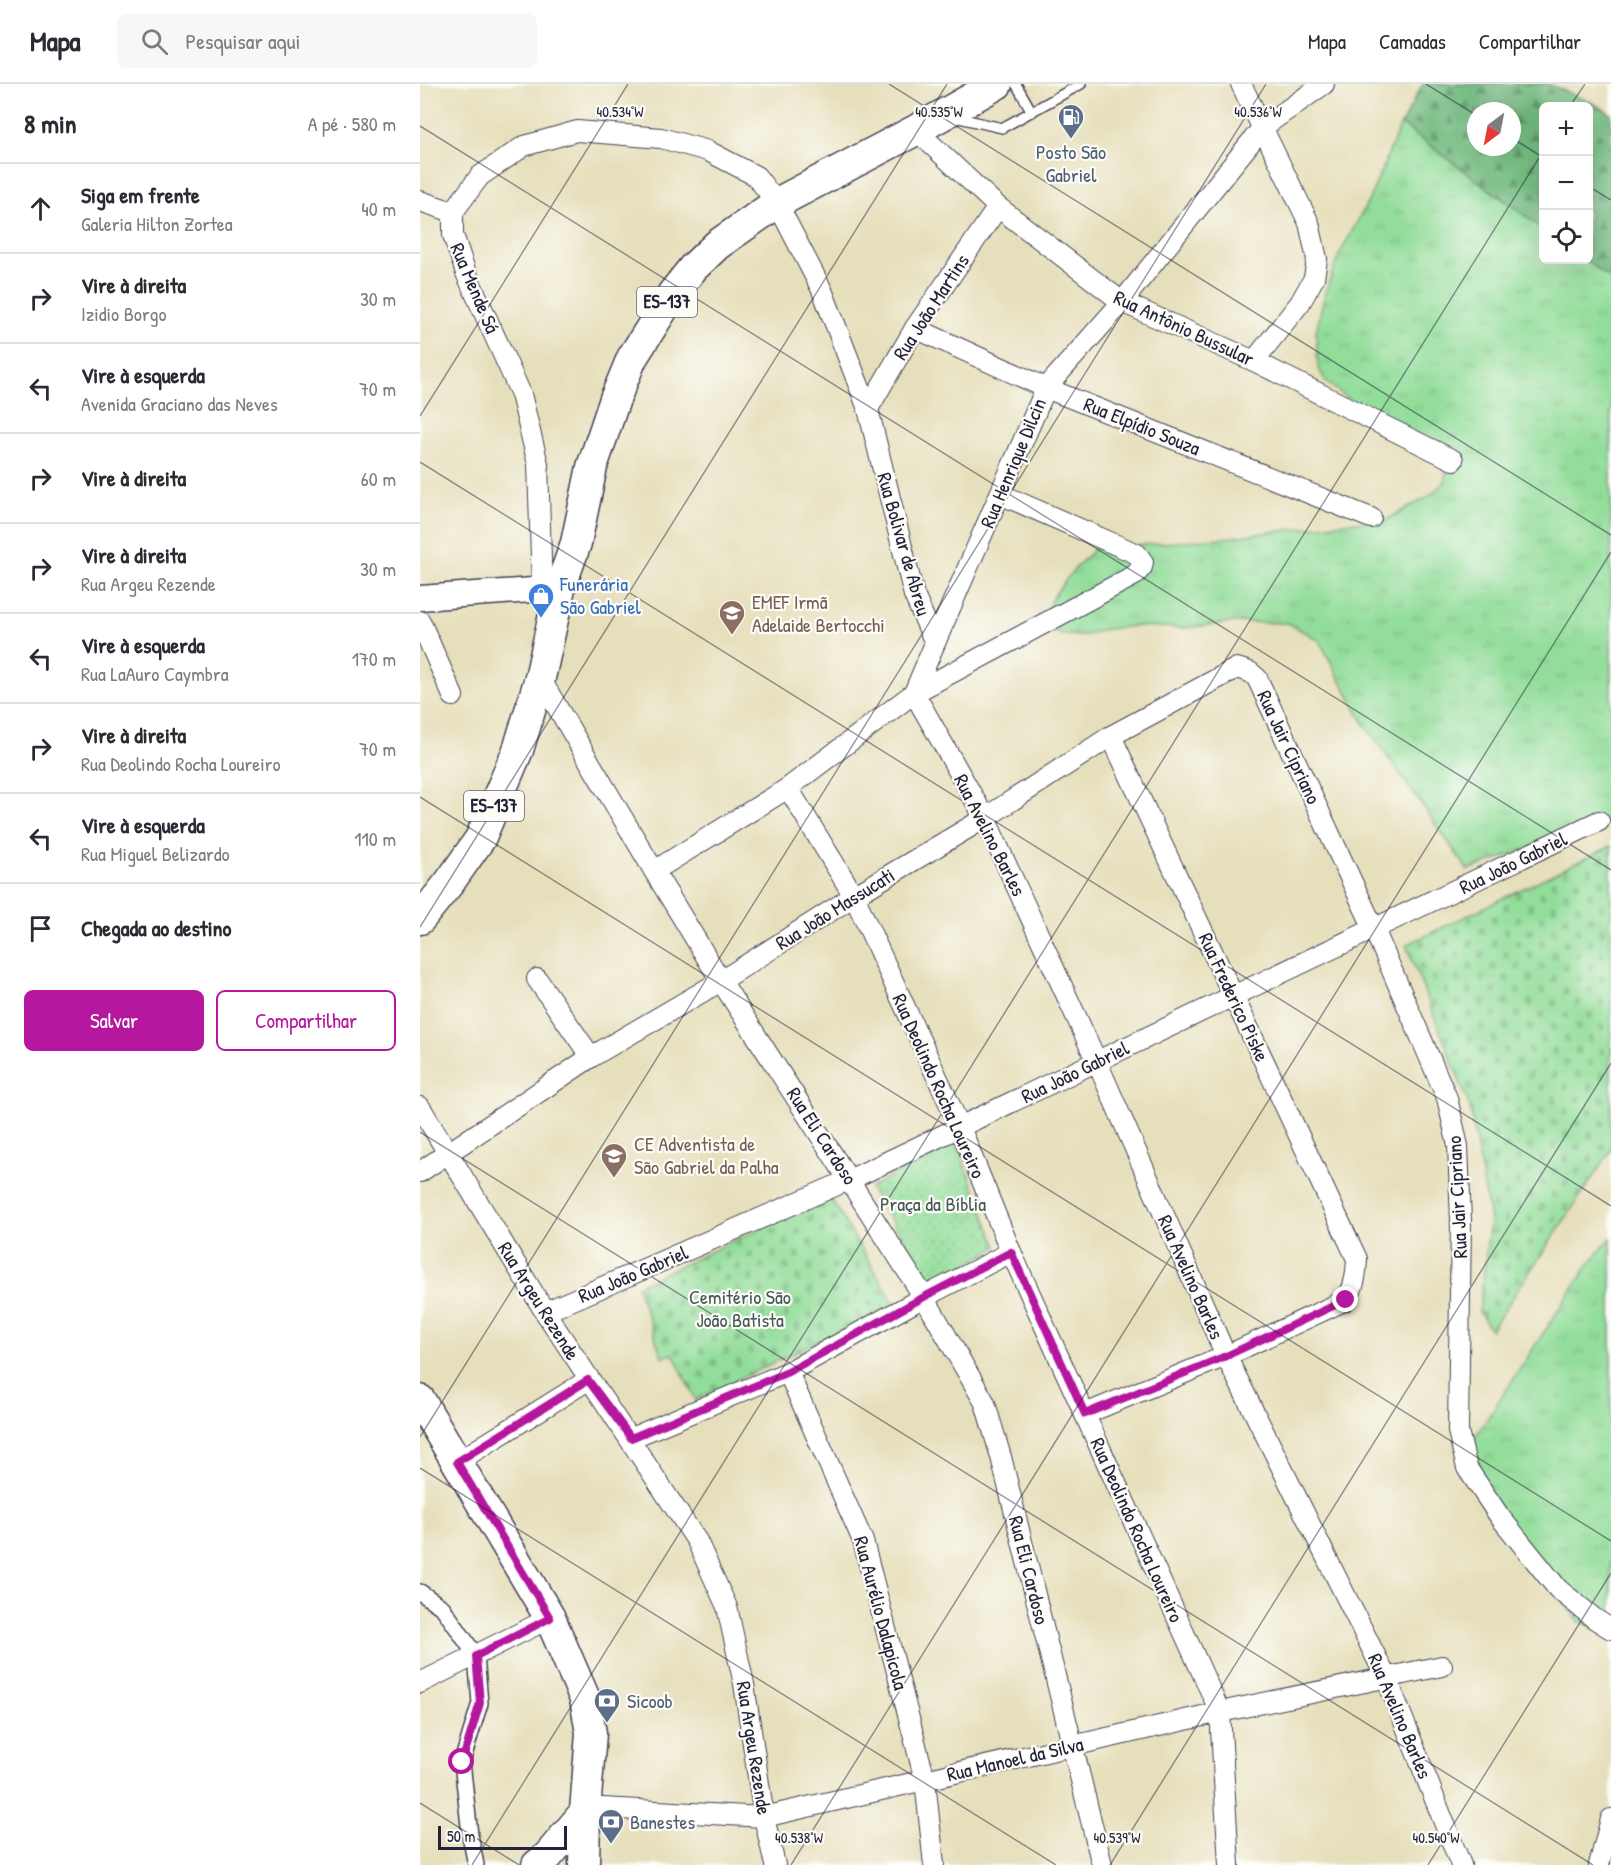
<!DOCTYPE html>
<html lang="pt">
<meta charset="utf-8">
<style>
body{margin:0;font-family:"Patrick Hand",sans-serif;background:#f7f7f7;color:#2b2b33}
.controls{position:absolute;right:18px;top:18px;display:grid;overflow:hidden;border-radius:9px;box-shadow:0 6px 24px #0002}
.controls button{width:54px;height:54px;display:grid;place-items:center;padding:0;border:0;border-bottom:2px solid #e1e1e2;background:#fff;color:#2b2b33;font:30px sans-serif}
.compass{position:absolute;left:1047px;top:18px;width:54px;height:54px;border-radius:50%;background:#fff;box-shadow:0 6px 24px #0002;rotate:212deg}
.scale{position:absolute;left:18px;bottom:15px;width:129px;box-sizing:border-box;padding-left:6px;border:3px solid #22223b;border-top:0;font-size:16px;line-height:21px;white-space:nowrap;color:#22223b;-webkit-text-stroke:4px #fdfcf7;paint-order:stroke}
.stop{position:absolute;width:18px;height:18px;margin:-14px;border:4px solid #b5179e;border-radius:50%;background:#fff}
.stop.end{background:#b5179e;border-color:#fff;box-shadow:0 2px 6px #0008}
.list{margin:0;padding:0;list-style:none}
h2{display:flex;justify-content:space-between;align-items:center;height:78px;margin:0;padding:0 24px;font-size:26px}
h2 small{font-size:20px;font-weight:400;color:#7c7c81}
.list li{display:grid;grid-template-columns:39px 1fr auto;gap:18px;align-items:center;box-sizing:border-box;height:90px;padding:0 24px;border-top:2px solid #e1e1e2}
.list b{display:block;font-size:22px;white-space:nowrap}
.list p{margin:0;font-size:20px;white-space:nowrap;color:#7c7c81}
.list em{font-size:20px;font-style:normal;color:#7c7c81}
.actions{display:flex;gap:12px;padding:18px 24px}
.actions a{flex:1;padding:14px 0;border:2px solid #b5179e;border-radius:9px;text-align:center;font-size:21px;color:#b5179e}
.actions .main{background:#b5179e;color:#fff}
.icon{flex:none;width:33px;height:33px;fill:none;stroke:currentColor;stroke-width:2;stroke-linecap:round;stroke-linejoin:round}
.map{position:relative;flex:none;width:1191px;height:1781px;overflow:hidden}
header{display:flex;align-items:center;gap:36px;box-sizing:border-box;height:84px;padding:0 30px;background:#fff;border-bottom:2px solid #e1e1e2}
header strong{font-size:28px}
nav{display:flex;gap:33px;margin-inline-start:auto;font-size:21px}
.search{width:420px;height:54px;background:#f7f7f7;display:flex;align-items:center;gap:15px;box-sizing:border-box;padding:0 21px;border-radius:9px;color:#7c7c81;font-size:22px}
main{display:flex}
aside{flex:1;background:#fff}
.map>svg:first-child{display:block}
</style>
<header>
<strong>Mapa</strong>
<div class="search"><svg class="icon" aria-label="search" viewBox="0 0 24 24"><circle cx="10" cy="10" r="6"/><path d="M15 15l6 6"/></svg>Pesquisar aqui</div>
<nav><a>Mapa</a><a>Camadas</a><a>Compartilhar</a></nav>
</header>
<main>
<aside>
<h2>8 min<small>A pé · 580 m</small></h2>
<ul class="list">
<li><svg class="icon" aria-label="ahead" viewBox="0 0 24 24"><path d="M12 20V5M6 11l6-6 6 6"/></svg><div><b>Siga em frente</b><p>Galeria Hilton Zortea</p></div><em>40 m</em></li>
<li><svg class="icon" aria-label="right" viewBox="0 0 24 24"><path d="M7 20v-9h11M14 6l5 5-5 5"/></svg><div><b>Vire à direita</b><p>Izidio Borgo</p></div><em>30 m</em></li>
<li><svg class="icon" aria-label="left" viewBox="0 0 24 24"><path d="M17 20v-9H6M10 6l-5 5 5 5"/></svg><div><b>Vire à esquerda</b><p>Avenida Graciano das Neves</p></div><em>70 m</em></li>
<li><svg class="icon" aria-label="right" viewBox="0 0 24 24"><path d="M7 20v-9h11M14 6l5 5-5 5"/></svg><div><b>Vire à direita</b></div><em>60 m</em></li>
<li><svg class="icon" aria-label="right" viewBox="0 0 24 24"><path d="M7 20v-9h11M14 6l5 5-5 5"/></svg><div><b>Vire à direita</b><p>Rua Argeu Rezende</p></div><em>30 m</em></li>
<li><svg class="icon" aria-label="left" viewBox="0 0 24 24"><path d="M17 20v-9H6M10 6l-5 5 5 5"/></svg><div><b>Vire à esquerda</b><p>Rua LaAuro Caymbra</p></div><em>170 m</em></li>
<li><svg class="icon" aria-label="right" viewBox="0 0 24 24"><path d="M7 20v-9h11M14 6l5 5-5 5"/></svg><div><b>Vire à direita</b><p>Rua Deolindo Rocha Loureiro</p></div><em>70 m</em></li>
<li><svg class="icon" aria-label="left" viewBox="0 0 24 24"><path d="M17 20v-9H6M10 6l-5 5 5 5"/></svg><div><b>Vire à esquerda</b><p>Rua Miguel Belizardo</p></div><em>110 m</em></li>
<li><svg class="icon" aria-label="arrive" viewBox="0 0 24 24"><path d="M6 21V4h12l-3 4 3 4H6"/></svg><div><b>Chegada ao destino</b></div></li>
</ul>
<div class="actions"><a class="main">Salvar</a><a>Compartilhar</a></div>
</aside>
<div class="map">
<svg width="1191" height="1781" viewBox="0 0 1191 1781">
<defs>
<pattern id="grass-tufts" width="24" height="20" patternUnits="userSpaceOnUse" patternTransform="scale(1.5)"><rect width="24" height="20" fill="#92dd9a"/><path d="M3 7l-1-3M5 7V3M7 7l1-3M15 17l-1-3M17 17v-4M19 17l1-3" fill="none" stroke="#7ebd86"/></pattern>
<pattern id="forest-firs" width="22" height="20" patternUnits="userSpaceOnUse" patternTransform="scale(1.5)"><rect width="22" height="20" fill="#75bc82"/><path d="M5 1l3.5 6h-7zM16 11l3.5 6h-7z" fill="#60986c"/></pattern>
<pattern id="cemetery-stones" width="16" height="16" patternUnits="userSpaceOnUse" patternTransform="scale(1.5)"><rect width="16" height="16" fill="#92dd9a"/><path d="M2 7V4a2 2 0 0 1 4 0v3zM10 15v-3a2 2 0 0 1 4 0v3z" fill="#7ebd86"/></pattern>
<pattern id="park-dots" width="8" height="8" patternUnits="userSpaceOnUse" patternTransform="scale(1.5)"><rect width="8" height="8" fill="#92dd9a"/><path d="M2 2h.1M6 6h.1" fill="none" stroke="#7ebd86" stroke-width="1.8" stroke-linecap="round"/></pattern>
</defs>
<rect width="100%" height="100%" fill="#fdfcf7"/>
<filter id="ink" filterUnits="userSpaceOnUse"><feTurbulence type="fractalNoise" baseFrequency=".0167" numOctaves="2"/><feDisplacementMap in="SourceGraphic" scale="12" xChannelSelector="R" yChannelSelector="G"/><feConvolveMatrix kernelMatrix="1 2 1 2 8 2 1 2 1" color-interpolation-filters="sRGB"/></filter>
<filter id="wash" filterUnits="userSpaceOnUse"><feTurbulence type="fractalNoise" baseFrequency=".008" numOctaves="4" result="noise"/><feDisplacementMap in="SourceGraphic" scale="24" xChannelSelector="R" yChannelSelector="G"/><feGaussianBlur stdDeviation="1.35" result="paint"/><feColorMatrix in="noise" values="0 0 0 0 0 0 0 0 0 0 0 0 0 0 0 0 0 1.4 0 .05"/><feComposite in="paint" operator="in"/></filter>
<g filter="url(#wash)">
<rect width="100%" height="100%" fill="#e6dfbb"/>
<g fill="url(#grass-tufts)" stroke="#5a806a" stroke-width="1.5">
<path d="M981 40 1123 145 1124 176H1165L1191 195V735L1048 786 943 638 899 556 868 539 814 538 765 544 717 542 686 545 663 552 641 551 625 538 631 516 651 489 674 465 812 453 932 438 964 437 1008 413 1025 398 1027 375 934 319 906 298 898 283 896 248 905 209 919 171 949 116Z"/>
<path d="M1191 1154V1551L1158 1537 1103 1463 1044 1370 1169 1180Z"/>
</g>
<path fill="url(#forest-firs)" stroke="#4c6f5e" stroke-width="1.5" fill-rule="evenodd" d="M1003 0H1129L1175 20 1191 30V195L1165 176H1168V22H1124L1123 145 981 40ZM1056 27H1092V63H1056Z"/>
<g fill="url(#cemetery-stones)" stroke="#5a806a" stroke-width="1.5">
<path d="M1191 762V1066L1071 1246 1059 1228 1070 1136 1050 1023 986 861Z"/>
<path d="M409 1112 475 1220 276 1316 253 1270 242 1273 217 1202Z"/>
</g>
<path fill="url(#park-dots)" stroke="#5a806a" stroke-width="1.5" d="M535 1056 577 1163 513 1200 450 1104Z"/>
</g>
<g filter="url(#ink)">
<g fill="none" stroke-linecap="round" stroke-linejoin="round">
<g stroke="#3f3e4e" stroke-width="12">
<g id="service">
<path d="M596 0 612 28"/>
<path d="M535 33 582 44 661 0"/>
</g>
</g>
<g stroke="#3f3e4e" stroke-width="18">
<path id="pedestrian" d="M0 1508 23 1524 56 1572 60 1619 42 1678 50 1751 56 1781"/>
</g>
<g stroke="#3f3e4e" stroke-width="22">
<g id="minor">
<path d="M821 0 889 139 897 175 894 194 880 219 834 277"/>
<path d="M496 46 578 123 702 218 834 277 1033 376"/>
<path d="M0 117 33 128"/>
<path d="M495 244 626 304 951 434"/>
<path d="M448 325 495 244 578 123"/>
<path d="M580 410 717 470 723 478 722 483 715 491 494 609 565 734 677 978 806 1272 967 1595 1041 1781"/>
<path d="M122 505 118 380 101 310 46 189 33 151V128L60 92 104 62 157 47 241 54 288 67 336 92 357 119 402 206 448 325 494 511 515 559 494 609 368 704 234 787"/>
<path d="M0 537 33 612"/>
<path d="M515 559 626 304 702 218 843 43 904 0"/>
<path d="M120 594 234 787 301 897 504 1213 565 1319 581 1373 682 1781"/>
<path d="M368 704 434 812 540 1043 591 1168 800 1628 809 1781"/>
<path d="M117 895 171 973"/>
<path d="M0 1023 125 1228 277 1457 307 1523 324 1600 344 1733 355 1781"/>
<path d="M0 1088 171 973 301 897 434 812 565 734 691 652 817 584 830 588 837 594 954 845 1027 1014 1038 1062 1041 1137 1038 1347 1047 1384 1080 1433 1138 1505 1175 1535 1191 1545"/>
<path d="M125 1228 431 1095 1179 737"/>
<path d="M368 1288 443 1457 505 1696 514 1781"/>
<path d="M665 1330 806 1272 926 1216C935 1203 936 1191 937 1175L691 652"/>
<path d="M211 1354 368 1288 504 1213 591 1168"/>
<path d="M37 1378 168 1296"/>
<path d="M0 1599 130 1534"/>
<path d="M165 1723 344 1733 800 1628 1022 1582"/>
<path d="M1179 1781 1191 1735"/>
</g>
</g>
<g stroke="#3f3e4e" stroke-width="27">
<path id="tertiary" d="M0 514 140 504"/>
</g>
<g stroke="#3f3e4e" stroke-width="33">
<g id="primary">
<path d="M0 835 29 799 60 755 98 666 120 594 140 504 156 459 172 383 195 315 212 274 253 209 273 184 297 161 357 119 496 46 577 0"/>
<path d="M0 1316 130 1534 165 1615 171 1649 165 1728 164 1781"/>
<path d="M117 1781 128 1772 165 1728"/>
</g>
</g>
<use href="#service" stroke="#fff" stroke-width="9"/>
<use href="#pedestrian" stroke="#fff" stroke-width="15"/>
<use href="#minor" stroke="#fff" stroke-width="20"/>
<use href="#tertiary" stroke="#fff" stroke-width="24"/>
<use href="#primary" stroke="#fff" stroke-width="30"/>
</g>
</g>
<g fill="none" stroke-linecap="round" stroke-linejoin="round" filter="url(#ink)">
<path stroke="#b5179e" stroke-width="8" d="M42 1678 60 1619 56 1572 130 1534 37 1378 168 1296 211 1354 368 1288 504 1213 591 1168 665 1330 806 1272 926 1216"/>
</g>
<path fill="none" stroke="#22223b" stroke-width="1.5" stroke-opacity="0.45" d="M469 0 1191 451M1006 0 1056 31M1150 22 1165 0M0 42 1191 786M1092 54 1124 74M1168 102 1191 116M0 332 208 0M0 378 1191 1122M0 713 1191 1457M0 843 527 0M0 1048 1173 1781M0 1353 846 0M0 1384 636 1781M0 1719 99 1781M52 1781 1124 66M371 1781 1191 468M690 1781 1191 979M1008 1781 1191 1489"/>
<defs>
<g id="fuel-pin" transform="scale(1.35)"><path d="M0 17L-7.5 6A9.5 9.5 0 1 1 7.5 6Z" fill="#5c6f8a" stroke="#fdfcf7"/><path d="M-5.5-6h7V0h2V4h1.3V-2.5L3-4.5l.8-.8L6-3V5H2.5V1h-1V6h-7ZM-4.2-4.7v3.2H.2V-4.7Z" fill="#fff"/></g>
<g id="shop-pin" transform="scale(1.35)"><path d="M0 17L-7.5 6A9.5 9.5 0 1 1 7.5 6Z" fill="#3f7fe0" stroke="#fdfcf7"/><path d="M-5-2.5h2.3a2.7 3.5 0 0 1 5.4 0H5L5.5 6h-11ZM-1.5-2.5h3a1.5 2.3 0 0 0-3 0Z" fill="#fff"/></g>
<g id="school-pin" transform="scale(1.35)"><path d="M0 17L-7.5 6A9.5 9.5 0 1 1 7.5 6Z" fill="#8d6e63" stroke="#fdfcf7"/><path d="M0-5L7-2L0 1L-7-2ZM-4 1L0 2.5L4 1V4Q0 6-4 4Z" fill="#fff"/></g>
<g id="bank-pin" transform="scale(1.35)"><path d="M0 17L-7.5 6A9.5 9.5 0 1 1 7.5 6Z" fill="#5c6f8a" stroke="#fdfcf7"/><path d="M-6-4H6V4H-6ZM0-2.3a2.3 2.3 0 1 0 0 4.6a2.3 2.3 0 1 0 0-4.6Z" fill="#fff"/></g>
</defs>
<g fill-rule="evenodd">
<use href="#fuel-pin" x="651" y="33"/>
<use href="#shop-pin" x="121" y="512"/>
<use href="#school-pin" x="312" y="529"/>
<use href="#school-pin" x="194" y="1072"/>
<use href="#bank-pin" x="187" y="1617"/>
<use href="#bank-pin" x="191" y="1738"/>
</g>
<g text-anchor="middle" stroke-width="4.5" stroke-linejoin="round" paint-order="stroke">
<g fill="#fdfcf7" stroke="#646373" stroke-width="1.5">
<rect x="217" y="203" width="60" height="30" rx="4.5"/>
<rect x="44" y="707" width="60" height="30" rx="4.5"/>
</g>
<g font-size="18" font-weight="bold" fill="#22223b">
<text x="247" y="224">ES-137</text>
<text x="74" y="728">ES-137</text>
</g>
<g font-size="20" fill="#4e5e75" stroke="#fdfcf7" text-anchor="start">
<text x="651" y="75" text-anchor="middle">Posto São<tspan x="651" dy="23">Gabriel</tspan></text>
<text x="207" y="1624">Sicoob</text>
<text x="210" y="1745">Banestes</text>
</g>
<g font-size="20" fill="#22223b" stroke="#fdfcf7">
<text transform="translate(55 204) rotate(67)" y="7">Rua Mende Sá</text>
<text transform="translate(511 223) rotate(-57)" y="7">Rua João Martins</text>
<text transform="translate(764 244) rotate(25)" y="7">Rua Antônio Bussular</text>
<text transform="translate(722 342) rotate(22)" y="7">Rua Elpídio Souza</text>
<text transform="translate(593 379) rotate(-67)" y="7">Rua Henrique Dilcin</text>
<text transform="translate(484 460) rotate(74)" y="7">Rua Bolivar de Abreu</text>
<text transform="translate(869 663) rotate(65)" y="7">Rua Jair Cipriano</text>
<text transform="translate(570 751) rotate(63)" y="7">Rua Avelino Barles</text>
<text transform="translate(1093 779) rotate(-26)" y="7">Rua João Gabriel</text>
<text transform="translate(415 825) rotate(-32)" y="7">Rua João Massucati</text>
<text transform="translate(814 913) rotate(65)" y="7">Rua Frederico Piske</text>
<text transform="translate(655 988) rotate(-26)" y="7">Rua João Gabriel</text>
<text transform="translate(519 1002) rotate(66)" y="7">Rua Deolindo Rocha Loureiro</text>
<text transform="translate(402 1052) rotate(57)" y="7">Rua Eli Cardoso</text>
<text transform="translate(1037 1113) rotate(-93)" y="7">Rua Jair Cipriano</text>
<text transform="translate(213 1190) rotate(-23)" y="7">Rua João Gabriel</text>
<text transform="translate(771 1193) rotate(66)" y="7">Rua Avelino Barles</text>
<text transform="translate(119 1217) rotate(58)" y="7">Rua Argeu Rezende</text>
<text transform="translate(717 1446) rotate(66)" y="7">Rua Deolindo Rocha Loureiro</text>
<text transform="translate(609 1486) rotate(76)" y="7">Rua Eli Cardoso</text>
<text transform="translate(461 1529) rotate(75)" y="7">Rua Aurélio Dalapicola</text>
<text transform="translate(980 1632) rotate(67)" y="7">Rua Avelino Barles</text>
<text transform="translate(334 1664) rotate(81)" y="7">Rua Argeu Rezende</text>
<text transform="translate(595 1675) rotate(-13)" y="7">Rua Manoel da Silva</text>
</g>
<g font-size="20" fill="#366cbe" stroke="#fdfcf7" text-anchor="start">
<text x="140" y="507">Funerária<tspan x="140" dy="23">São Gabriel</tspan></text>
</g>
<g font-size="20" fill="#785e54" stroke="#fdfcf7" text-anchor="start">
<text x="332" y="525">EMEF Irmã<tspan x="332" dy="23">Adelaide Bertocchi</tspan></text>
<text x="214" y="1067">CE Adventista de<tspan x="214" dy="23">São Gabriel da Palha</tspan></text>
</g>
<g font-size="20" fill="#445a58" stroke="#fdfcf7">
<text x="513" y="1127">Praça da Bíblia</text>
<text x="320" y="1220">Cemitério São<tspan x="320" dy="23">João Batista</tspan></text>
</g>
</g>
<g font-size="15" text-anchor="middle" fill="#22223b" stroke="#fdfcf7" stroke-width="4.5" stroke-linejoin="round" paint-order="stroke">
<text x="200" y="33">40.534°W</text>
<text x="519" y="33">40.535°W</text>
<text x="838" y="33">40.536°W</text>
<text x="379" y="1759">40.538°W</text>
<text x="697" y="1759">40.539°W</text>
<text x="1016" y="1759">40.540°W</text>
</g>
</svg>
<div class="controls">
<button>+</button>
<button>−</button>
<button><svg class="icon" aria-label="locate" viewBox="0 0 24 24"><circle cx="12" cy="12" r="6"/><path d="M12 2v4M12 18v4M2 12h4M18 12h4"/></svg></button>
</div>
<svg class="compass" viewBox="-18 -18 36 36"><path d="M0-13l5 13h-10z" fill="#e53935"/><path d="M0 13l5-13h-10z" fill="#7c7c81"/></svg>
<div class="scale">50 m</div>
<div class="stop" style="left:42px;top:1678px"></div>
<div class="stop end" style="left:926px;top:1216px"></div>
</div>
</main>
